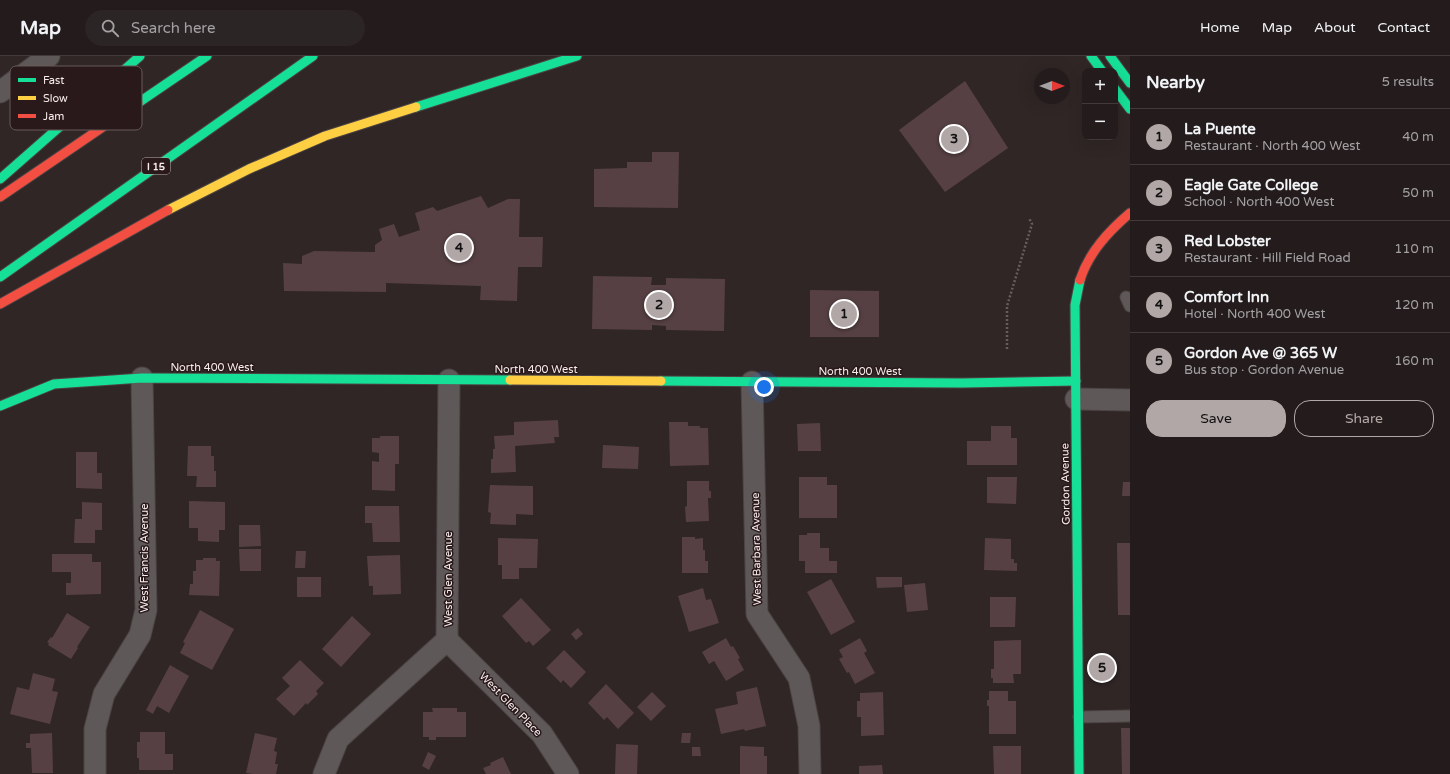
<!DOCTYPE html>
<meta charset="utf-8">
<style>
body{margin:0;font-family:"Varela Round",sans-serif;background:#2c2525;color:#f1f3f6}
.controls{position:absolute;right:12px;top:12px;display:grid;overflow:hidden;border-radius:8px;box-shadow:0 4px 16px #0002}
.controls button{width:36px;height:36px;display:grid;place-items:center;padding:0;border:0;border-bottom:1px solid #413a3b;background:#241c1c;color:#f1f3f6;font:20px sans-serif}
.compass{position:absolute;left:1034px;top:12px;width:36px;height:36px;border-radius:50%;background:#241c1c;box-shadow:0 4px 16px #0002;rotate:90deg}
.you{position:absolute;left:764px;top:331px;width:14px;height:14px;margin:-10px;border:3px solid #fff;border-radius:50%;background:#1a73e8;box-shadow:0 0 0 6px #1a73e833}
.badge{display:grid;place-items:center;width:26px;height:26px;border-radius:50%;background:#b2a7a7;color:#111;font-size:13px;font-weight:700}
.pin{position:absolute;translate:-50% -50%;border:2px solid #fff;box-shadow:0 1px 4px #0006}
.list{margin:0;padding:0;list-style:none}
h2{display:flex;justify-content:space-between;align-items:center;height:52px;margin:0;padding:0 16px;font-size:17px}
h2 small{font-size:13px;font-weight:400;color:#a3a1a3}
.list li{display:grid;grid-template-columns:26px 1fr auto;gap:12px;align-items:center;box-sizing:border-box;height:56px;padding:0 16px;border-top:1px solid #413a3b}
.list b{display:block;font-size:15px;white-space:nowrap}
.list p{margin:0;font-size:13px;white-space:nowrap;color:#a3a1a3}
.list em{font-size:13px;font-style:normal;color:#a3a1a3}
.actions{display:flex;gap:8px;padding:12px 16px}
.actions a{flex:1;padding:9px 0;border:1px solid #b2a7a7;border-radius:16px;text-align:center;font-size:14px;color:#b2a7a7}
.actions .main{background:#b2a7a7;color:#111}
.icon{flex:none;width:22px;height:22px;fill:none;stroke:currentColor;stroke-width:2;stroke-linecap:round;stroke-linejoin:round}
.map{position:relative;flex:none;width:1130px;height:718px;overflow:hidden}
header{display:flex;align-items:center;gap:24px;box-sizing:border-box;height:56px;padding:0 20px;background:#241c1c;border-bottom:1px solid #413a3b}
header strong{font-size:19px}
nav{display:flex;gap:22px;margin-inline-start:auto;font-size:14px}
.search{width:280px;height:36px;background:#2c2525;display:flex;align-items:center;gap:10px;box-sizing:border-box;padding:0 14px;border-radius:22px;color:#a3a1a3;font-size:15px}
main{display:flex}
aside{flex:1;background:#241c1c}
.map>svg:first-child{display:block}
</style>
<header>
<strong>Map</strong>
<div class="search"><svg class="icon" aria-label="search" viewBox="0 0 24 24"><circle cx="10" cy="10" r="6"/><path d="M15 15l6 6"/></svg>Search here</div>
<nav><a>Home</a><a>Map</a><a>About</a><a>Contact</a></nav>
</header>
<main>
<div class="map">
<svg width="1130" height="718" viewBox="0 0 1130 718">
<rect width="100%" height="100%" fill="#302626"/>
<g fill="#564043">
<path d="M965 25 1008 92 945 136 899 74Z"/>
<path d="M652 96H679L678 152 594 151V113L627 112V106H652Z"/>
<path d="M481 140 488 152 508 143H520L519 181H543L542 211H518L517 245 480 244 481 230 386 227V236L284 235 283 207 302 208V200L314 195 375 196V189L382 184 379 173 394 168 399 181 420 174 415 157 433 151 437 155Z"/>
<path d="M593 220 652 221 651 229H666V222L725 223 724 275 666 274V270L652 269V274L592 273Z"/>
<path d="M810 234 879 235V281H810Z"/>
<path d="M558 364 559 381H554L555 387 515 390 516 416 491 417V403H493V393H495L494 380 514 379V366Z"/>
<path d="M669 366H688V370H700V372H708L709 409 670 410Z"/>
<path d="M820 367 821 395H798L797 368Z"/>
<path d="M991 370H1011V382H1017V409H967V385H991Z"/>
<path d="M380 380H399V408H395V435L372 434V405L379 406V397L372 396V382H380Z"/>
<path d="M603 389 639 391 638 413 602 412Z"/>
<path d="M188 390H211V400H214V415H216V431H196L197 420H187Z"/>
<path d="M76 396H97V417H102V433L76 432Z"/>
<path d="M799 421H827V429H837V462H799Z"/>
<path d="M987 421H1017L1016 448 987 447Z"/>
<path d="M687 425H709V435H711V442H708L709 465 686 466 685 451 687 450Z"/>
<path d="M1123 426H1130V440H1122Z"/>
<path d="M490 429 533 430V459L516 458V469L490 468 491 457 488 456Z"/>
<path d="M189 445 225 446V474H219V486L198 485V472H189Z"/>
<path d="M82 446 102 447V474H95V487H74L75 463H82Z"/>
<path d="M365 450H399L400 486H373L372 467H365Z"/>
<path d="M239 469H260L261 490 239 491Z"/>
<path d="M807 477H820V492H829V505H837V517H805V505H799V479H807Z"/>
<path d="M682 481H695V483L703 482V494H705V505H708V517H682Z"/>
<path d="M498 482 538 483 537 512H519V523H502V509H498Z"/>
<path d="M985 482 1011 483V503H1014V507H1017V515L984 514Z"/>
<path d="M1117 487H1130V559H1118Z"/>
<path d="M239 493H261V515H240Z"/>
<path d="M296 495H306L305 512H295Z"/>
<path d="M52 498H92V506H101V538L66 539V527H71V516H52Z"/>
<path d="M400 499 401 538 373 539V530H369L367 500Z"/>
<path d="M203 502H216V505H220L219 540 189 539 190 528H193V515H196V504H203Z"/>
<rect x="297" y="521" width="24" height="20"/>
<path d="M876 521H902V531L877 532Z"/>
<path d="M831 523 855 566 831 579 807 536Z"/>
<path d="M925 527 928 554 907 556 904 529Z"/>
<path d="M703 532 706 544 711 543 719 567 689 576 678 540Z"/>
<path d="M990 541H1016L1015 571H990Z"/>
<path d="M521 542 551 574 533 590 529 585 526 587 502 560Z"/>
<path d="M200 554 234 573 212 614 180 597 185 587 183 586Z"/>
<path d="M67 557 90 571 77 591 78 592 71 603 48 589 49 587 47 586 51 581 52 582Z"/>
<path d="M352 560 371 578 341 611 322 593Z"/>
<path d="M578 572 583 578 576 584 571 578Z"/>
<path d="M726 582 731 591 733 590 740 602 738 603 744 614 726 625 714 605 709 608 702 596Z"/>
<path d="M860 582 867 595 864 597 875 617 855 628 849 616 847 617 839 603 843 601 839 594Z"/>
<path d="M1021 584V618H1013L1014 627H993V622H991V613H994V585Z"/>
<path d="M564 594 586 616 571 632 563 624 561 627 546 612Z"/>
<path d="M300 604 324 627 316 635 318 638 307 649 306 647 294 660 276 643 290 630 282 622Z"/>
<path d="M170 609 189 620 169 657 157 650 153 658 146 654Z"/>
<path d="M33 617 55 623 52 635 58 636 50 668 10 658 17 631 29 634Z"/>
<path d="M606 628 634 657 618 673 607 661 604 664 588 647Z"/>
<path d="M757 631 766 670 745 675 744 673 721 678 715 653 738 648 736 636Z"/>
<path d="M989 635H1008V645H1016V678H989V650H987V644H989Z"/>
<path d="M652 636 666 650 651 665 637 651Z"/>
<path d="M883 636 884 679 861 680V661H857V645H860V637Z"/>
<path d="M432 652H457V656H466V681H436V684H429V681H423V656H433Z"/>
<path d="M1121 672H1130V718H1122Z"/>
<path d="M140 676H165V698H173V714H139V702H137V686H140Z"/>
<path d="M52 677 53 717H32L31 692H26V687H30V678Z"/>
<path d="M255 677 277 682 274 695 277 696 275 708H278L276 718H253L246 717Z"/>
<path d="M682 677H691L690 687H681Z"/>
<path d="M616 688 638 689 637 718H615Z"/>
<path d="M740 690 764 691V700H767V718H740Z"/>
<path d="M993 690H1021V718H994Z"/>
<path d="M692 691H700L701 700H692Z"/>
<path d="M428 696 436 700 429 714 422 710Z"/>
<path d="M503 701 511 718H486L483 712 491 709 490 707Z"/>
<path d="M882 709 883 718H859V710Z"/>
</g>
<g fill="none" stroke-linecap="round" stroke-linejoin="round">
<g stroke="#4c4444" stroke-width="13">
<g id="lane">
<path d="M1126 241 1130 250"/>
<path d="M1079 661 1130 660"/>
</g>
</g>
<g stroke="#4c4444" stroke-width="23">
<g id="street">
<path d="M0 36 49 0"/>
<path d="M752 326 757 558 799 622 809 670 810 718"/>
<path d="M1076 343 1130 344"/>
<path d="M447 584 542 678 568 718"/>
<path d="M95 718V673L104 638 140 579 146 554 142 322"/>
<path d="M324 718 338 683 447 584 449 324"/>
</g>
</g>
<g stroke="#4c4444" stroke-width="11">
<g id="fast">
<path d="M1091 0 1102 15"/>
<path d="M1110 0 1130 27"/>
<path d="M1115 33 1130 53"/>
<path d="M138 47 207 0"/>
<path d="M416 51 577 0"/>
<path d="M0 123 140 0"/>
<path d="M0 221 313 0"/>
<path d="M661 325 962 327 1076 325"/>
<path d="M0 350 54 328 142 322 510 324"/>
<path d="M1079 718 1075 249 1080 224"/>
</g>
</g>
<g stroke="#4c4444" stroke-width="11">
<g id="slow">
<path d="M168 154 249 113 325 80 416 51"/>
<path d="M510 324 661 325"/>
</g>
</g>
<g stroke="#4c4444" stroke-width="11">
<g id="jam">
<path d="M0 141 138 47"/>
<path d="M1080 224C1089 196 1109 175 1130 157"/>
<path d="M0 248 168 154"/>
</g>
</g>
<path stroke="#655e5e" stroke-width="2.5" stroke-dasharray="2 2" stroke-linecap="butt" d="M1007 293V250L1032 168 1029 162"/>
<use href="#lane" stroke="#5e5858" stroke-width="11"/>
<use href="#street" stroke="#5e5858" stroke-width="21"/>
<use href="#fast" stroke="#16e098" stroke-width="9"/>
<use href="#slow" stroke="#ffcf43" stroke-width="9"/>
<use href="#jam" stroke="#f24e42" stroke-width="9"/>
</g>
<g text-anchor="middle" stroke-width="3" stroke-linejoin="round" paint-order="stroke">
<rect fill="#29191a" stroke="#baadad" stroke-width="1" x="142" y="102" width="28" height="16" rx="3"/>
<g font-size="10" font-weight="bold" fill="#f8ecec">
<text x="156" y="114">I 15</text>
</g>
<g font-size="11" fill="#f8ecec" stroke="#29191a">
<text x="212" y="315">North 400 West</text>
<text x="536" y="317">North 400 West</text>
<text x="860" y="319">North 400 West</text>
<text transform="translate(1065 428) rotate(-91)" y="4">Gordon Avenue</text>
<text transform="translate(756 493) rotate(-91)" y="4">West Barbara Avenue</text>
<text transform="translate(144 502) rotate(-90)" y="4">West Francis Avenue</text>
<text transform="translate(448 523) rotate(-90)" y="4">West Glen Avenue</text>
<text transform="translate(511 648) rotate(46)" y="4">West Glen Place</text>
</g>
</g>
<rect x="10" y="10" width="132" height="64" rx="6" fill="#29191a" stroke="#675859" stroke-width="1"/>
<rect x="18" y="22" width="18" height="4" fill="#16e098"/>
<rect x="18" y="40" width="18" height="4" fill="#ffcf43"/>
<rect x="18" y="58" width="18" height="4" fill="#f24e42"/>
<g font-size="11" fill="#f8ecec">
<text x="43" y="28">Fast</text>
<text x="43" y="46">Slow</text>
<text x="43" y="64">Jam</text>
</g>
</svg>
<div class="controls">
<button>+</button>
<button>−</button>
</div>
<svg class="compass" viewBox="-18 -18 36 36"><path d="M0-13l5 13h-10z" fill="#e53935"/><path d="M0 13l5-13h-10z" fill="#a3a1a3"/></svg>
<div class="you"></div>
<div class="pin badge" style="left:844px;top:258px">1</div>
<div class="pin badge" style="left:659px;top:249px">2</div>
<div class="pin badge" style="left:954px;top:83px">3</div>
<div class="pin badge" style="left:459px;top:192px">4</div>
<div class="pin badge" style="left:1102px;top:612px">5</div>
</div>
<aside>
<h2>Nearby<small>5 results</small></h2>
<ul class="list">
<li><span class="badge">1</span><div><b>La Puente</b><p>Restaurant · North 400 West</p></div><em>40 m</em></li>
<li><span class="badge">2</span><div><b>Eagle Gate College</b><p>School · North 400 West</p></div><em>50 m</em></li>
<li><span class="badge">3</span><div><b>Red Lobster</b><p>Restaurant · Hill Field Road</p></div><em>110 m</em></li>
<li><span class="badge">4</span><div><b>Comfort Inn</b><p>Hotel · North 400 West</p></div><em>120 m</em></li>
<li><span class="badge">5</span><div><b>Gordon Ave @ 365 W</b><p>Bus stop · Gordon Avenue</p></div><em>160 m</em></li>
</ul>
<div class="actions"><a class="main">Save</a><a>Share</a></div>
</aside>
</main>
